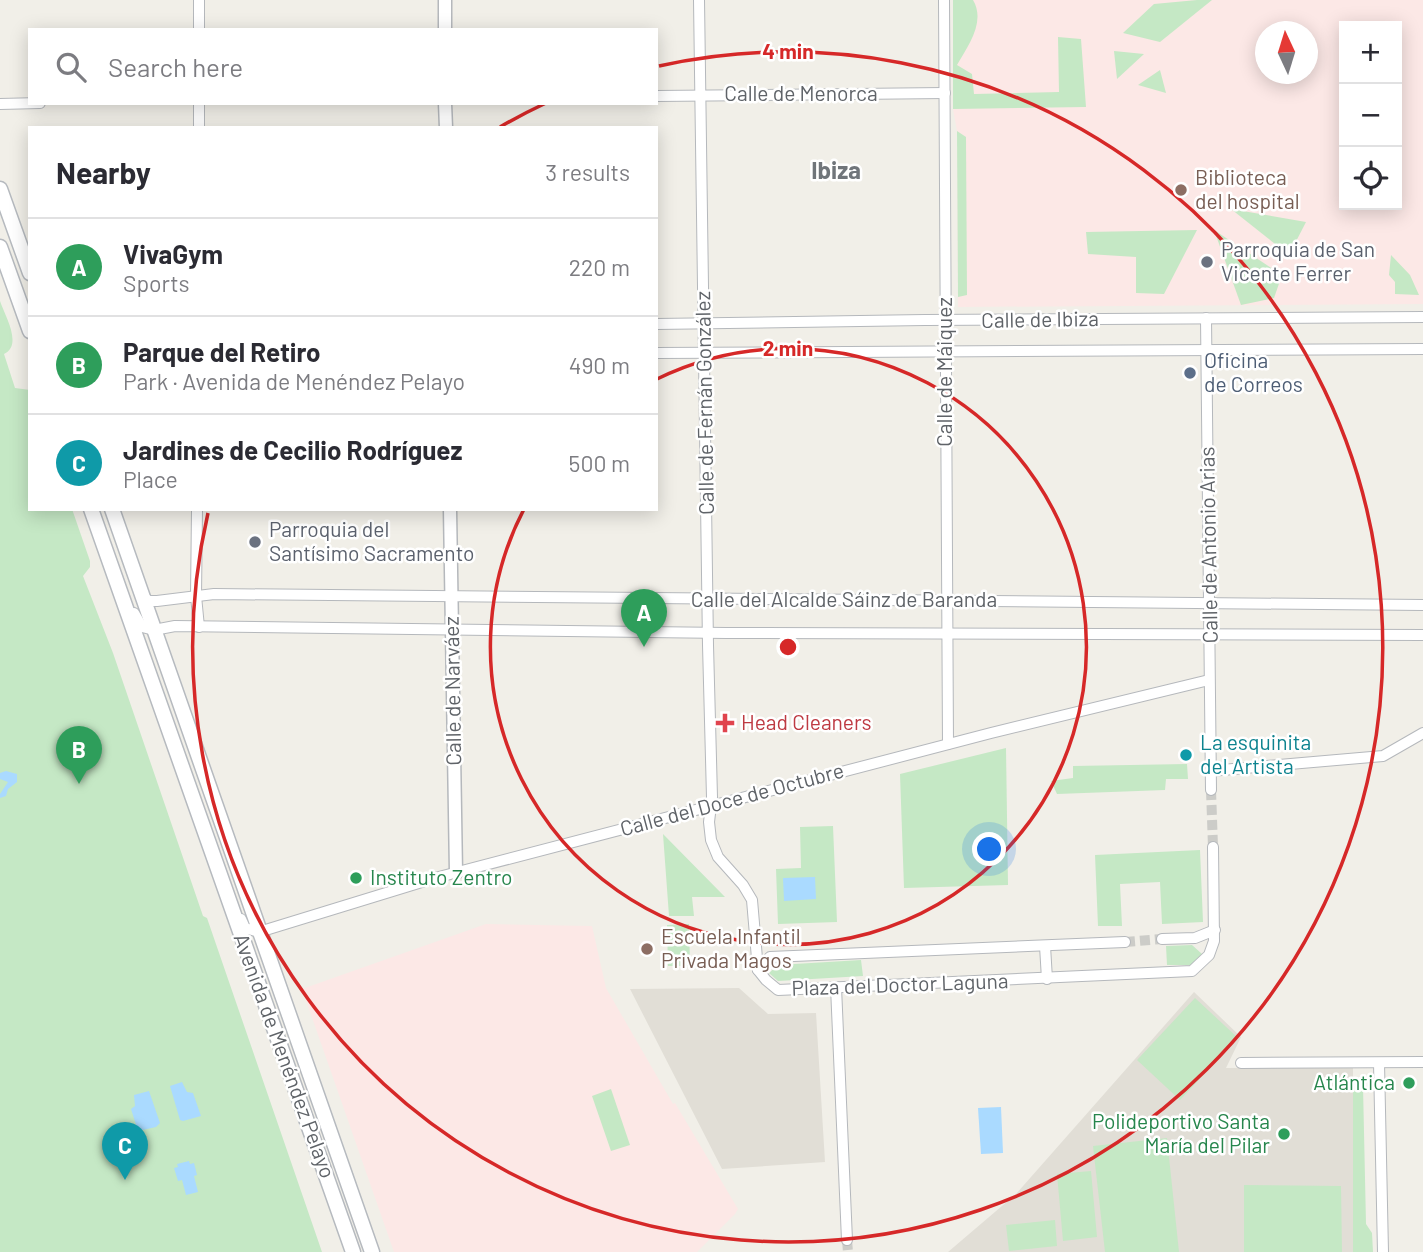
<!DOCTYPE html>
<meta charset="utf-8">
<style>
body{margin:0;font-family:Barlow,sans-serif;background:#f7f7f7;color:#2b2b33}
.controls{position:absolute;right:21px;top:21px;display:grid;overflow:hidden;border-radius:0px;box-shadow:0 4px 18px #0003}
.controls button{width:63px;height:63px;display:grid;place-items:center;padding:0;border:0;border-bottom:2px solid #e1e1e2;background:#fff;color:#2b2b33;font:35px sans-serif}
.compass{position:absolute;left:1255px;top:21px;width:63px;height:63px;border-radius:50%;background:#fff;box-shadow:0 4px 18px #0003;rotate:356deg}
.you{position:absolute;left:990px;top:850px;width:24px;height:24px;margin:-18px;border:5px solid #fff;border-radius:50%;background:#1a73e8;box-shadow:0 0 0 10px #1a73e833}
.badge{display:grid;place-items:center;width:46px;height:46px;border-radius:50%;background:#ea4335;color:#fff;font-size:23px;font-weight:700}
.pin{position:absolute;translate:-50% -58px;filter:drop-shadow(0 2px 4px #0008)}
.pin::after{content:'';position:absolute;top:37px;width:24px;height:21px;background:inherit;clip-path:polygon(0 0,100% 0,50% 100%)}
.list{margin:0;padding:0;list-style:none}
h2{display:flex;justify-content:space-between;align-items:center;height:91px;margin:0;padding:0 28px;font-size:30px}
h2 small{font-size:23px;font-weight:400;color:#7c7c81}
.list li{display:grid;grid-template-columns:46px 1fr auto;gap:21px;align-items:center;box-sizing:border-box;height:98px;padding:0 28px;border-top:2px solid #e1e1e2}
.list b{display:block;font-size:26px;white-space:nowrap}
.list p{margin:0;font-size:23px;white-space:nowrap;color:#7c7c81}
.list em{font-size:23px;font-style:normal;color:#7c7c81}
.icon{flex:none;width:38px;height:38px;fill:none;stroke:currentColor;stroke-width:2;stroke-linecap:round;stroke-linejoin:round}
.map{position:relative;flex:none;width:1423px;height:1252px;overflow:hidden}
.search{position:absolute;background:#fff;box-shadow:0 4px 18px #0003;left:28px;top:28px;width:630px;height:77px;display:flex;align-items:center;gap:18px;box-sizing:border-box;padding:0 24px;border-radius:0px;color:#7c7c81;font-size:26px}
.panel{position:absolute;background:#fff;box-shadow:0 4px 18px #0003;left:28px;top:126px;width:630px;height:385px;border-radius:0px}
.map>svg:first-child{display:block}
</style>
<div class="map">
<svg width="1423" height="1252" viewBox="0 0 1423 1252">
<rect width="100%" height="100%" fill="#f1efe8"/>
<g fill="#e1ded6">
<path d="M739 988 768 1014 816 1013 825 1162 722 1169 630 989Z"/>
<path d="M1194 992 1241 1037 1226 1068 1353 1067V1252H948L1016 1194Z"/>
</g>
<g fill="#fce8e6" fill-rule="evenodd">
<path d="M953 0H1423V304L958 307 957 131 953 109ZM1344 26H1397V205H1344ZM1266 32H1308V74H1266Z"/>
<path d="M486 924 592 926 606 988 673 1104 675 1103 738 1209 735 1214 697 1252H394L302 989Z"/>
</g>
<g fill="#c5e8c5">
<path d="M953 0H973C986 22 968 46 957 65L972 74 974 94 1059 92 1058 37 1081 39 1086 107 953 109Z"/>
<path d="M1197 0H1212L1160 42 1123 33 1154 4Z"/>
<path d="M1114 51 1144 54 1117 79Z"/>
<path d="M1160 70 1166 93 1138 85Z"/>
<path d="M957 131 966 137 967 295 958 297Z"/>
<path d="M1231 209 1306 222 1289 255Z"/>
<path d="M1197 230 1164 294 1136 293V257L1088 254 1086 232Z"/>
<path d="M1214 230 1282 275 1274 298 1241 305Z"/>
<path d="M1391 255 1410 275 1419 295 1395 294V282L1389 275Z"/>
<path d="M0 301C5 316 23 345 4 354L15 388 30 390V509H72L90 561V567L83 576 113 653 203 916 207 918 322 1252H0Z"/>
<path d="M1006 748 1008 885 904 888 900 774Z"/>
<path d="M1187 764 1188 779H1166L1165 790 1057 794 1051 781 1073 778V766Z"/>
<path d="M833 826 837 922 778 924 776 869 801 868 800 827Z"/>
<path d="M663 834 725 897H692L694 916H669Z"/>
<path d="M1200 850 1203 922 1162 924 1160 882 1120 884 1122 926H1098L1095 855Z"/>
<path d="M689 924 690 966H668L667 925Z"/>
<path d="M1192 945 1202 954 1192 965H1167L1166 946Z"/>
<path d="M861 960 863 976 778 981 769 973 778 965Z"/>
<path d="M1195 998 1238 1038 1180 1100 1137 1060Z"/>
<path d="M1353 1086H1363L1366 1224 1372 1233 1373 1252H1353Z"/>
<path d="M611 1089 630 1145 611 1151 592 1096Z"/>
<path d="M1167 1138 1179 1252H1105L1093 1146Z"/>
<path d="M1091 1171 1097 1237 1063 1241 1057 1174Z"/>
<path d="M1244 1185 1341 1186 1342 1252H1244Z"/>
<path d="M1055 1220 1057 1246 1009 1251 1006 1225Z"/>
</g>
<g fill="#aadaff">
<path d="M6 771 17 774V782L8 789 6 796 0 798V794L8 782 0 779V773Z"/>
<path d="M815 877 816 899 784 901 783 878Z"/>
<path d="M182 1082 187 1092 193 1093 201 1116 183 1121 180 1120 170 1086Z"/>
<path d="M149 1091 160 1123 156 1127 138 1131 131 1109 135 1106 134 1095Z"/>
<path d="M1001 1107 1003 1153 981 1154 978 1108Z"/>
<path d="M189 1161 190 1164 194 1163 197 1175 194 1176 198 1192 186 1195 182 1180 178 1181 174 1168 178 1167 177 1164Z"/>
</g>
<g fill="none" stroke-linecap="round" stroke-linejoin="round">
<g stroke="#ccccc8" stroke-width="10" stroke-dasharray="10 5" stroke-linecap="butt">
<path d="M1211 790 1213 847"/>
<path d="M1125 942 1162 939"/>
<path d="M847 1240 848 1252"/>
</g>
<g stroke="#b5b8bc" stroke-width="12">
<g id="minor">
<path d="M199 0V30"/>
<path d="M699 0 708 645 712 797 709 822 711 840 718 857 743 885 752 900 758 970"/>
<path d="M944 0 948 744"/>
<path d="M656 96 945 93"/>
<path d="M199 103V128"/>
<path d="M0 104 40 103"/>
<path d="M1206 318 1211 790"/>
<path d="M656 324 925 320 1423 317"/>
<path d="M656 353 1423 349"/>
<path d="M197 509 196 596 199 627"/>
<path d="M142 596 149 601H157L214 594 1423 605"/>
<path d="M134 613 142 627 154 630 175 626 726 633 1423 635"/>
<path d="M1210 771 1383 756 1423 733"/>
<path d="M241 919 245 928 259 932 435 878 991 733 1209 680"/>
<path d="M1162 939 1195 938 1215 930"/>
<path d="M1125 942 770 957 758 970 766 980 778 990 1192 971 1209 955 1214 941 1213 847"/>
<path d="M1045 946 1047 979"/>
<path d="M836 987 847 1240"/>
<path d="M1241 1063 1423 1062"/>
<path d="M1379 1063 1383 1252"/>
</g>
</g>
<g stroke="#b5b8bc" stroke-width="15">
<g id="tertiary">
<path d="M445 0V30"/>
<path d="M445 103 446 128"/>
<path d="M450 509 456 873"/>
</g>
</g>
<g stroke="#b6babf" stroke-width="17">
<g id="secondary">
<path d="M0 189 30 273"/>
<path d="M0 247 30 331"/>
<path d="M91 509 353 1252"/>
<path d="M112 509 372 1252"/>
</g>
</g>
<use href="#minor" stroke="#fff" stroke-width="10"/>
<use href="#tertiary" stroke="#fff" stroke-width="12"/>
<use href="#secondary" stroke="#fff" stroke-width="14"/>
</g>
<g fill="none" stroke="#d62828" stroke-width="3.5">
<path d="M657 379A298 298 0 1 1 524 509"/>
<path d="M500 127A595 595 0 0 1 546 103M659 66A595 595 0 1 1 208 513"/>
</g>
<g fill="#8d6e63" stroke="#fff" stroke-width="2.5">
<circle cx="1181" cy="190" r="7"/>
<circle cx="647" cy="949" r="7"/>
</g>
<g fill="#6b7280" stroke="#fff" stroke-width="2.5">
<circle cx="1207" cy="262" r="7"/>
<circle cx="255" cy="542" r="7"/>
</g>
<circle fill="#5c6f8a" stroke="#fff" stroke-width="2.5" cx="1190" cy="373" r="7"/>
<path fill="#e0444e" stroke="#fff" stroke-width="2.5" d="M721.5 712.5h7v7h7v7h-7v7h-7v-7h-7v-7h7z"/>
<circle fill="#0f9aa8" stroke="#fff" stroke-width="2.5" cx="1186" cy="755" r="7"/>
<g fill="#2e9e5b" stroke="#fff" stroke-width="2.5">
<circle cx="356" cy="878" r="7"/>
<circle cx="1409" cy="1083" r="7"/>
<circle cx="1284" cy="1134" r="7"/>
</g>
<g text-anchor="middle" stroke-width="5" stroke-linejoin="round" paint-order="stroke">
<g font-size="21" fill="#5f6368" stroke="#fff">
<text x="801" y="101">Calle de Menorca</text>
<text transform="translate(1040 320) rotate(-1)" y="7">Calle de Ibiza</text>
<text transform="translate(945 372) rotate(-90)" y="7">Calle de Máiquez</text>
<text transform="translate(705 403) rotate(-91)" y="7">Calle de Fernán González</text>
<text transform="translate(1209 545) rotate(-91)" y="7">Calle de Antonio Arias</text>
<text x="844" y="607">Calle del Alcalde Sáinz de Baranda</text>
<text transform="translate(453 691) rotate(-91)" y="7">Calle de Narváez</text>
<text transform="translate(732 800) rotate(-15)" y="7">Calle del Doce de Octubre</text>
<text transform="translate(900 985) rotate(-2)" y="7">Plaza del Doctor Laguna</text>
<text transform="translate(284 1056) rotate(70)" y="7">Avenida de Menéndez Pelayo</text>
</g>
<g font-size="21" fill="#785e54" stroke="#fff" text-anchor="start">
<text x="1195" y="185">Biblioteca<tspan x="1195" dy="24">del hospital</tspan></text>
<text x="661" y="944">Escuela Infantil<tspan x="661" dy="24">Privada Magos</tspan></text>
</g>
<g font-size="21" fill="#5b616d" stroke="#fff" text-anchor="start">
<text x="1221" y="257">Parroquia de San<tspan x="1221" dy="24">Vicente Ferrer</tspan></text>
<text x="269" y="537">Parroquia del<tspan x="269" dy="24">Santísimo Sacramento</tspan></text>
</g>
<g font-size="21" fill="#4e5e75" stroke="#fff" text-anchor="start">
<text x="1204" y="368">Oficina<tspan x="1204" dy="24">de Correos</tspan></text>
</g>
<g font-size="21" fill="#be3a42" stroke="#fff" text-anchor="start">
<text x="741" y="730">Head Cleaners</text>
</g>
<g font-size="21" fill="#0d838f" stroke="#fff" text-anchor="start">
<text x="1200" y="750">La esquinita<tspan x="1200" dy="24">del Artista</tspan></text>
</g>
<g font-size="21" fill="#27864d" stroke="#fff" text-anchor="end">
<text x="370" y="885" text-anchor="start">Instituto Zentro</text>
<text x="1395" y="1090">Atlántica</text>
<text x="1270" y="1129">Polideportivo Santa<tspan x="1270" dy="24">María del Pilar</tspan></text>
</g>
<g font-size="24" font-weight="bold" fill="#70757a" stroke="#fff">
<text x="836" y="179">Ibiza</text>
</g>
</g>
<circle cx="788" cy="647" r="10" fill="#d62828" stroke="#fff" stroke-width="3.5"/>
<g font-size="21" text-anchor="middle" font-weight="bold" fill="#d62828" stroke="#fff" stroke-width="5" stroke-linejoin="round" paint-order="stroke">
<text x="788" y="59">4 min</text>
<text x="788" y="356">2 min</text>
</g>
</svg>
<div class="controls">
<button>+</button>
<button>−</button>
<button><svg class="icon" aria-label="locate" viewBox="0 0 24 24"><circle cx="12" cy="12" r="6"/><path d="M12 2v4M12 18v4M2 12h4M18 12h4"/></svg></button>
</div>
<svg class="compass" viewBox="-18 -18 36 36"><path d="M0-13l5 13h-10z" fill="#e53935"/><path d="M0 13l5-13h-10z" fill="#7c7c81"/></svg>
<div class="you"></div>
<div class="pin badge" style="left:644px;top:647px;background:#2e9e5b">A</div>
<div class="pin badge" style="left:79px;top:784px;background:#2e9e5b">B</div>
<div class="pin badge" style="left:125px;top:1180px;background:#0f9aa8">C</div>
<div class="search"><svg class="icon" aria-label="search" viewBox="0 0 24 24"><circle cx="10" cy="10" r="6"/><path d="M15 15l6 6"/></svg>Search here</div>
<section class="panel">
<h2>Nearby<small>3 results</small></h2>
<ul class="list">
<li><span class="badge" style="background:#2e9e5b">A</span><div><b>VivaGym</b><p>Sports</p></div><em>220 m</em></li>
<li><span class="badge" style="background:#2e9e5b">B</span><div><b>Parque del Retiro</b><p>Park · Avenida de Menéndez Pelayo</p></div><em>490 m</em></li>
<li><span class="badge" style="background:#0f9aa8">C</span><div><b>Jardines de Cecilio Rodríguez</b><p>Place</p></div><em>500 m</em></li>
</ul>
</section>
</div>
